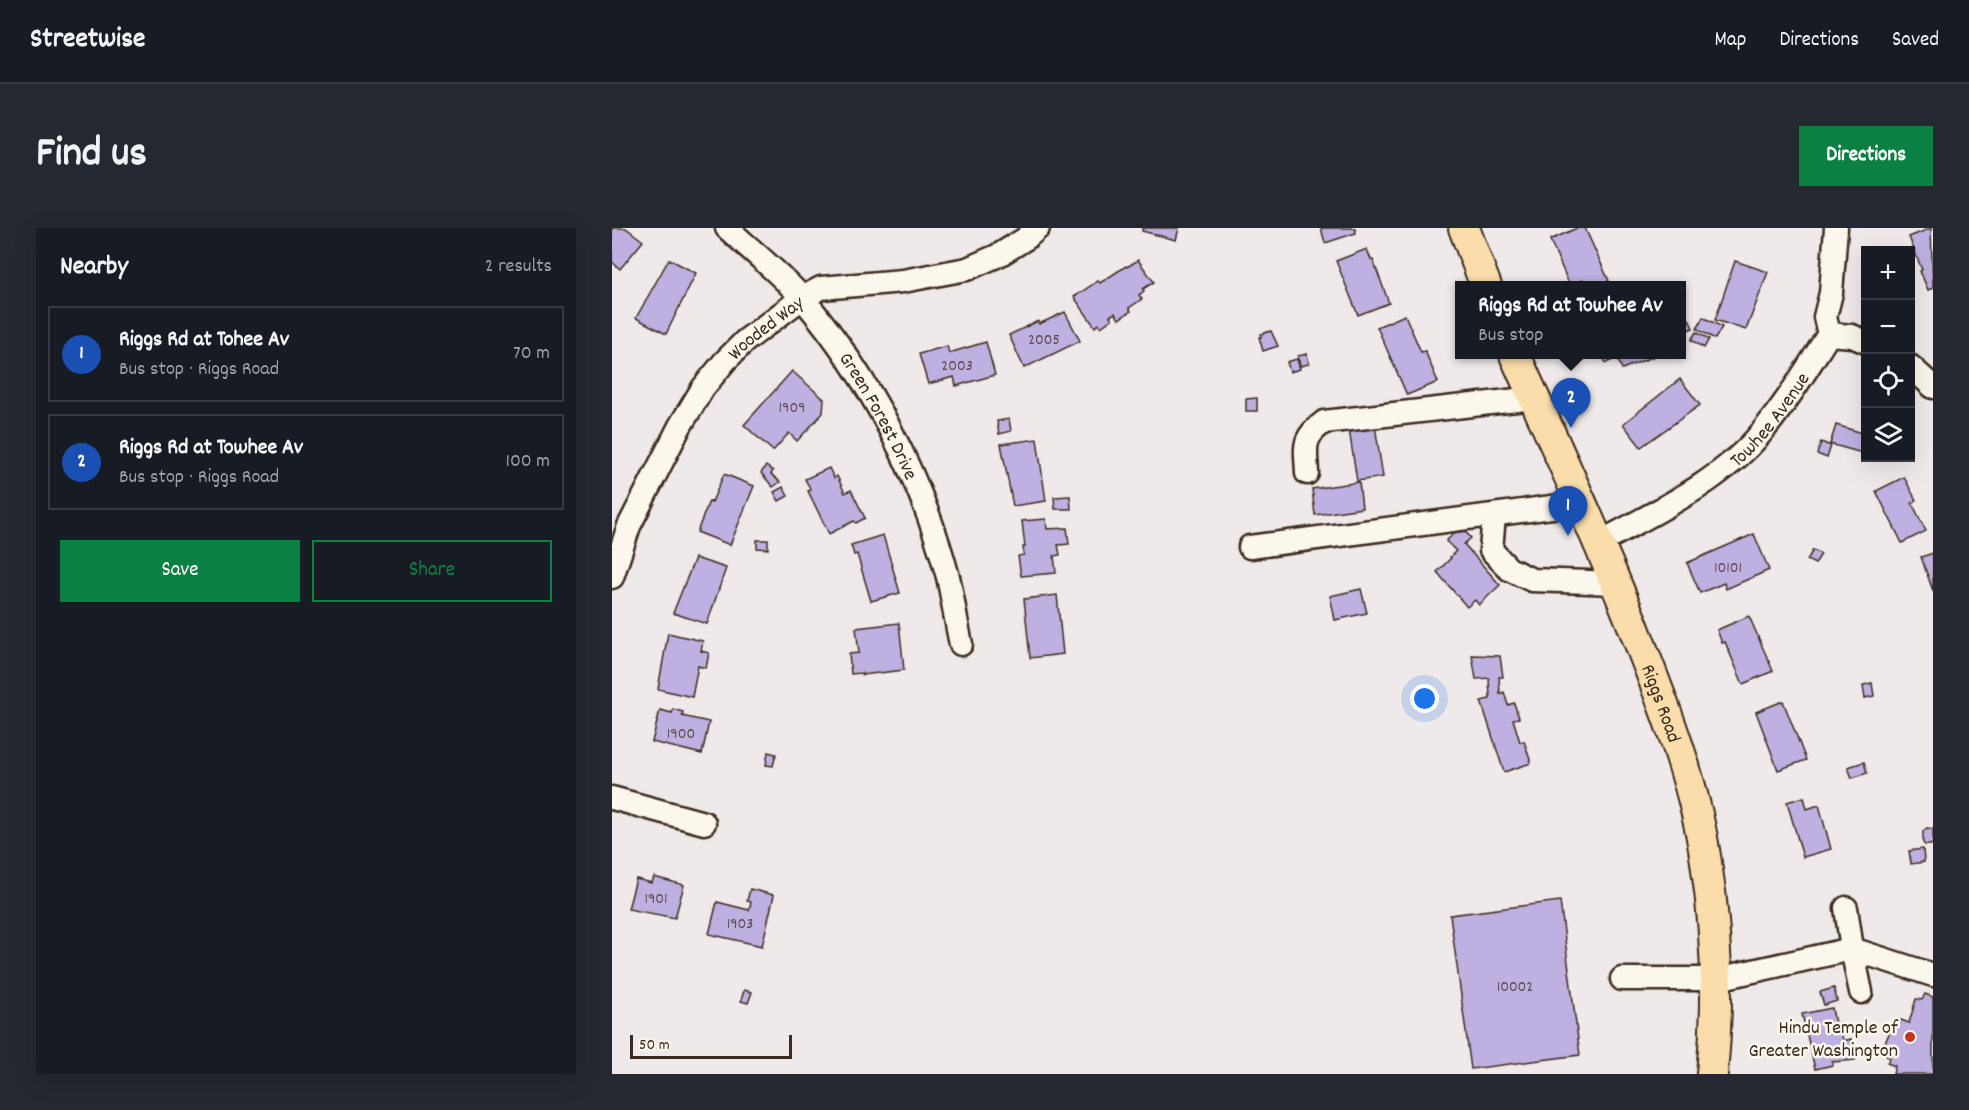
<!DOCTYPE html>
<meta charset="utf-8">
<style>
body{margin:0;font-family:Dekko,sans-serif;background:#242831;color:#f1f3f6}
.controls{position:absolute;right:18px;top:18px;display:grid;overflow:hidden;border-radius:0px;box-shadow:0 6px 24px #0002}
.controls button{width:54px;height:54px;display:grid;place-items:center;padding:0;border:0;border-bottom:2px solid #363941;background:#171b24;color:#f1f3f6;font:30px sans-serif}
.scale{position:absolute;left:18px;bottom:15px;width:162px;box-sizing:border-box;padding-left:6px;border:3px solid #3b2a1e;border-top:0;font-size:16px;line-height:21px;white-space:nowrap;color:#3b2a1e;-webkit-text-stroke:4px #fbf7ec;paint-order:stroke}
.you{position:absolute;left:813px;top:471px;width:21px;height:21px;margin:-15px;border:4px solid #fff;border-radius:50%;background:#1a73e8;box-shadow:0 0 0 9px #1a73e833}
.badge{display:grid;place-items:center;width:39px;height:39px;border-radius:50%;background:#0b8043;color:#fff;font-size:20px;font-weight:700}
.pin{position:absolute;translate:-50% -50px;filter:drop-shadow(0 2px 3px #0008)}
.pin::after{content:'';position:absolute;top:32px;width:21px;height:18px;background:inherit;clip-path:polygon(0 0,100% 0,50% 100%)}
.popup{position:absolute;left:843px;top:53px;width:231px;height:78px;box-sizing:border-box;display:grid;place-content:center;border-radius:0px;background:#171b24;filter:drop-shadow(0 2px 4px #0005);font-size:20px;white-space:nowrap;color:#9ea1a6}
.popup b{font-size:22px;color:#f1f3f6}
.popup::after{content:'';position:absolute;left:50%;top:100%;margin-left:-12px;border:12px solid transparent;border-top-color:#171b24}
.list{margin:0;padding:0;list-style:none}
h2{display:flex;justify-content:space-between;align-items:center;height:78px;margin:0;padding:0 24px;font-size:26px}
h2 small{font-size:20px;font-weight:400;color:#9ea1a6}
.list li{display:grid;grid-template-columns:39px 1fr auto;gap:18px;align-items:center;box-sizing:border-box;height:96px;margin:0 12px 12px;padding:0 12px;border:2px solid #363941;border-radius:0px}
.list b{display:block;font-size:22px;white-space:nowrap}
.list p{margin:0;font-size:20px;white-space:nowrap;color:#9ea1a6}
.list em{font-size:20px;font-style:normal;color:#9ea1a6}
.actions{display:flex;gap:12px;padding:18px 24px}
.actions a{flex:1;padding:14px 0;border:2px solid #0b8043;border-radius:0px;text-align:center;font-size:21px;color:#0b8043}
.actions .main{background:#0b8043;color:#fff}
.icon{flex:none;width:33px;height:33px;fill:none;stroke:currentColor;stroke-width:2;stroke-linecap:round;stroke-linejoin:round}
.map{position:relative;flex:none;width:1321px;height:846px;overflow:hidden;border-radius:0px}
header{display:flex;align-items:center;gap:36px;box-sizing:border-box;height:84px;padding:0 30px;background:#171b24;border-bottom:2px solid #363941}
header strong{font-size:28px}
nav{display:flex;gap:33px;margin-inline-start:auto;font-size:21px}
.intro{display:flex;align-items:center;justify-content:space-between;box-sizing:border-box;height:144px;padding:0 36px}
h1{margin:0;font-size:42px}
.button{padding:15px 27px;border-radius:0px;background:#0b8043;color:#fff;font-size:21px;font-weight:700}
main{display:flex;gap:36px;padding:0 36px}
aside{flex:1;background:#171b24;border-radius:0px;box-shadow:0 6px 24px #0002}
.map>svg:first-child{display:block}
</style>
<header>
<strong>Streetwise</strong>
<nav><a>Map</a><a>Directions</a><a>Saved</a></nav>
</header>
<div class="intro"><h1>Find us</h1><a class="button">Directions</a></div>
<main>
<aside>
<h2>Nearby<small>2 results</small></h2>
<ul class="list">
<li><span class="badge" style="background:#1a4fb4">1</span><div><b>Riggs Rd at Tohee Av</b><p>Bus stop · Riggs Road</p></div><em>70 m</em></li>
<li><span class="badge" style="background:#1a4fb4">2</span><div><b>Riggs Rd at Towhee Av</b><p>Bus stop · Riggs Road</p></div><em>100 m</em></li>
</ul>
<div class="actions"><a class="main">Save</a><a>Share</a></div>
</aside>
<div class="map">
<svg width="1321" height="846" viewBox="0 0 1321 846">
<rect width="100%" height="100%" fill="#efe9ea"/>
<filter id="ink" filterUnits="userSpaceOnUse"><feTurbulence type="fractalNoise" baseFrequency=".0167" numOctaves="2"/><feDisplacementMap in="SourceGraphic" scale="12" xChannelSelector="R" yChannelSelector="G"/><feConvolveMatrix kernelMatrix="1 2 1 2 8 2 1 2 1" color-interpolation-filters="sRGB"/></filter>
<g filter="url(#ink)">
<g fill="#beb0e0" stroke="#3b2a1e" stroke-width="1.5">
<path d="M0 0H14L31 13 8 41 0 34Z"/>
<path d="M531 0H567L564 12 530 3Z"/>
<path d="M709 0H743L744 5 713 15Z"/>
<path d="M965 0H973L997 53 987 58H974L971 52 958 58 938 12Z"/>
<path d="M1319 0 1321 60 1316 62 1308 43 1310 42 1297 9Z"/>
<path d="M755 21 759 32H761L777 75 746 87 724 33Z"/>
<path d="M57 31 84 45 54 106 24 90Z"/>
<path d="M526 32 542 54 531 61 532 63 527 67 530 71 517 80 519 83 507 91 503 85 498 88 500 91 489 99 487 96 483 99 462 69 486 53 488 55 514 38 515 39Z"/>
<path d="M1123 33 1156 44 1134 102 1103 92Z"/>
<path d="M453 84 468 113 412 140 397 107 426 93 427 96Z"/>
<path d="M793 87 809 124 813 123 826 154 795 167 765 99Z"/>
<path d="M1091 89 1110 99 1103 111 1085 101Z"/>
<path d="M1077 91 1081 100 1071 104 1070 94Z"/>
<path d="M659 103 666 118 651 123 647 109H649V106Z"/>
<path d="M1084 104 1097 111 1092 120 1079 112Z"/>
<path d="M374 114 383 147 344 158 342 149 316 156 307 126 335 118 337 125Z"/>
<path d="M695 126 697 136 688 138 686 128Z"/>
<path d="M990 127H1045L1010 141 1005 130 994 135Z"/>
<path d="M685 131 688 141 678 144 675 134Z"/>
<path d="M180 143 212 171 211 185 185 213 177 205 161 223 132 197Z"/>
<path d="M1068 151 1088 177 1029 219 1011 196Z"/>
<path d="M645 170V183H634V171Z"/>
<path d="M397 191 399 203 387 206 385 193Z"/>
<path d="M762 191 771 249 745 253 736 195Z"/>
<path d="M1224 197 1254 206V226L1218 216Z"/>
<path d="M425 211 434 273 401 278 389 216Z"/>
<path d="M1209 214 1219 218 1215 230 1205 226Z"/>
<path d="M154 238 161 243 159 246 168 254 161 259 149 245Z"/>
<path d="M217 240 222 250 225 248 233 265 239 262 253 290 244 295 242 293 217 306 196 263 199 262 193 251Z"/>
<path d="M112 246 142 258 118 317 85 304 97 273 100 274Z"/>
<path d="M1292 249 1304 272 1300 275 1314 303 1290 315 1264 263Z"/>
<path d="M747 254 750 280 703 287 700 261Z"/>
<path d="M171 259 176 268 167 273 162 264Z"/>
<path d="M458 268 459 281H443L442 269Z"/>
<path d="M434 291 435 301 455 300 457 316 446 317 448 327 442 328 444 345 409 348 406 328 412 327 411 319H413L410 293Z"/>
<path d="M849 299 859 310 852 316 888 357 867 377 863 372 855 379 825 344 839 330 838 329 844 323 834 313Z"/>
<path d="M1142 306 1157 342 1114 361 1112 355 1088 365 1075 335Z"/>
<path d="M271 307 288 365 259 373 245 326 242 327 239 317Z"/>
<path d="M145 312H156V321L145 320Z"/>
<path d="M1201 322 1209 326 1203 336 1195 332Z"/>
<path d="M1321 325V363L1309 329Z"/>
<path d="M83 330 114 340 95 396 61 385Z"/>
<path d="M749 361 755 385 723 392 718 368Z"/>
<path d="M445 367 451 426 418 430 412 371Z"/>
<path d="M1137 388 1161 443 1131 456 1113 414 1110 415 1105 402Z"/>
<path d="M287 395 292 442 250 447V445L239 446 237 426 247 425 244 400Z"/>
<path d="M56 405 91 413 89 423 97 425 94 440 86 438 80 469 46 461Z"/>
<path d="M860 427 888 428 891 449H887L888 466 892 464 896 477 902 475 907 490 901 491 908 514 912 513 919 535 892 544 869 473 878 471 877 450 864 451Z"/>
<path d="M1260 455 1262 468 1253 470 1251 457Z"/>
<path d="M1171 473 1194 532 1166 542 1144 484Z"/>
<path d="M61 481 71 484 70 488 97 494 90 526 40 514 48 482 60 485Z"/>
<path d="M156 524 164 526 161 538 154 537Z"/>
<path d="M1252 534 1255 545 1240 550 1236 539Z"/>
<path d="M1192 569 1195 581 1207 577 1219 621 1191 629 1175 574Z"/>
<path d="M1315 600 1321 601V615L1319 617H1313L1311 615V603Z"/>
<path d="M1311 621 1312 634 1299 636 1297 623Z"/>
<path d="M42 649 72 657 63 690 16 681 24 651 40 655Z"/>
<path d="M138 661 162 667 150 718 97 706 105 674 137 682 139 674 135 673Z"/>
<path d="M948 673 968 827 859 841 838 687Z"/>
<path d="M1222 760 1225 773 1212 777 1208 764Z"/>
<path d="M132 762 140 764 136 775 129 773Z"/>
<path d="M1313 766 1321 769V846H1281L1283 838 1275 835 1278 829 1274 828 1275 822 1271 820 1281 796 1286 798 1289 792 1297 795 1304 771 1310 772Z"/>
<path d="M1220 780 1223 796 1228 795 1231 813 1239 811 1243 832 1220 834 1221 837 1203 841 1190 786Z"/>
</g>
<g fill="none" stroke-linecap="round" stroke-linejoin="round">
<g stroke="#3b2a1e" stroke-width="27">
<g id="minor">
<path id="s1" d="M115 0C139 22 171 48 192 72 258 150 309 249 336 349 341 371 344 394 349 416"/>
<path d="M1217 106 1240 108 1254 114"/>
<path d="M1298 138 1321 159"/>
<path d="M695 245C694 219 689 211 712 194L922 170"/>
<path d="M882 288 879 322 897 341 920 352 1005 355"/>
<path id="s2" d="M987 315C1043 284 1108 255 1150 204 1175 174 1196 139 1217 106L1213 89 1219 65 1224 0"/>
<path d="M638 319 970 275"/>
<path id="s3" d="M0 349 17 298 68 198 91 160 113 133 133 113 190 70 209 60 291 53 355 41 387 27 413 11 426 0"/>
<path d="M0 570 92 595"/>
<path d="M1010 751H1105L1240 721 1234 680"/>
<path d="M1249 764 1240 721 1321 747"/>
</g>
</g>
<g stroke="#3b2a1e" stroke-width="34">
<g id="major">
<path d="M852 0 874 58"/>
<path id="s4" d="M903 127C947 226 993 324 1032 426 1058 493 1084 562 1094 634 1105 705 1107 775 1100 846"/>
</g>
</g>
<use href="#minor" stroke="#fbf7ec" stroke-width="22"/>
<use href="#major" stroke="#faddab" stroke-width="30"/>
</g>
</g>
<circle fill="#c8321e" stroke="#fbf7ec" stroke-width="2" cx="1298" cy="809" r="6"/>
<g text-anchor="middle" stroke-width="5" stroke-linejoin="round" paint-order="stroke">
<g font-size="16" fill="#5c4c4e">
<text x="432" y="116">2005</text>
<text x="345" y="142">2003</text>
<text x="180" y="184">1909</text>
<text x="1116" y="344">10101</text>
<text x="69" y="510">1900</text>
<text x="44" y="675">1901</text>
<text x="128" y="700">1903</text>
<text x="903" y="763">10002</text>
</g>
<g font-size="20" fill="#3b2a1e" stroke="#fbf7ec">
<text dy="7" stroke="none"><textPath href="#s3" startOffset="298">Wooded Way</textPath></text>
<text dy="7" stroke="none"><textPath href="#s1" startOffset="244">Green Forest Drive</textPath></text>
<text dy="7" stroke="none"><textPath href="#s2" startOffset="213">Towhee Avenue</textPath></text>
<text dy="7" stroke="none"><textPath href="#s4" startOffset="378">Riggs Road</textPath></text>
</g>
<g font-size="20" fill="#3b2a1e" stroke="#fbf7ec" text-anchor="end">
<text x="1286" y="805">Hindu Temple of<tspan x="1286" dy="23">Greater Washington</tspan></text>
</g>
</g>
</svg>
<div class="controls">
<button>+</button>
<button>−</button>
<button><svg class="icon" aria-label="locate" viewBox="0 0 24 24"><circle cx="12" cy="12" r="6"/><path d="M12 2v4M12 18v4M2 12h4M18 12h4"/></svg></button>
<button><svg class="icon" aria-label="layers" viewBox="0 0 24 24"><path d="M12 4l9 5-9 5-9-5zM3 14l9 5 9-5"/></svg></button>
</div>
<div class="scale">50 m</div>
<div class="you"></div>
<div class="pin badge" style="left:956px;top:308px;background:#1a4fb4">1</div>
<div class="pin badge" style="left:959px;top:200px;background:#1a4fb4">2</div>
<div class="popup"><b>Riggs Rd at Towhee Av</b>Bus stop</div>
</div>
</main>
